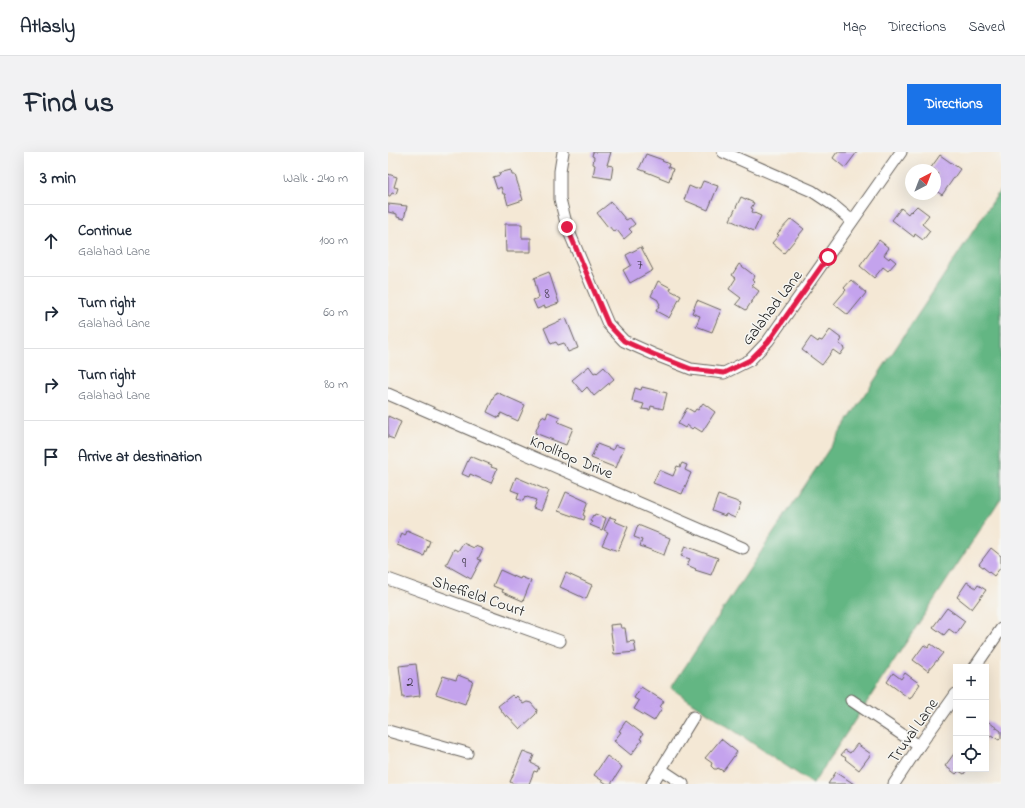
<!DOCTYPE html>
<meta charset="utf-8">
<style>
body{margin:0;font-family:"Indie Flower",sans-serif;background:#f2f2f3;color:#1f2937}
.controls{position:absolute;right:12px;bottom:12px;display:grid;overflow:hidden;border-radius:0px;box-shadow:0 4px 16px #0002}
.controls button{width:36px;height:36px;display:grid;place-items:center;padding:0;border:0;border-bottom:1px solid #e0e1e3;background:#fff;color:#1f2937;font:20px sans-serif}
.compass{position:absolute;left:517px;top:12px;width:36px;height:36px;border-radius:50%;background:#fff;box-shadow:0 4px 16px #0002;rotate:42deg}
.stop{position:absolute;width:12px;height:12px;margin:-9px;border:3px solid #e11d48;border-radius:50%;background:#fff}
.stop.end{background:#e11d48;border-color:#fff;box-shadow:0 1px 4px #0008}
.list{margin:0;padding:0;list-style:none}
h2{display:flex;justify-content:space-between;align-items:center;height:52px;margin:0;padding:0 16px;font-size:17px}
h2 small{font-size:13px;font-weight:400;color:#747a83}
.list li{display:grid;grid-template-columns:26px 1fr auto;gap:12px;align-items:center;box-sizing:border-box;height:72px;padding:0 16px;border-top:1px solid #e0e1e3}
.list b{display:block;font-size:15px;white-space:nowrap}
.list p{margin:0;font-size:13px;white-space:nowrap;color:#747a83}
.list em{font-size:13px;font-style:normal;color:#747a83}
.icon{flex:none;width:22px;height:22px;fill:none;stroke:currentColor;stroke-width:2;stroke-linecap:round;stroke-linejoin:round}
.map{position:relative;flex:none;width:613px;height:632px;overflow:hidden;border-radius:0px}
header{display:flex;align-items:center;gap:24px;box-sizing:border-box;height:56px;padding:0 20px;background:#fff;border-bottom:1px solid #e0e1e3}
header strong{font-size:19px}
nav{display:flex;gap:22px;margin-inline-start:auto;font-size:14px}
.intro{display:flex;align-items:center;justify-content:space-between;box-sizing:border-box;height:96px;padding:0 24px}
h1{margin:0;font-size:28px}
.button{padding:10px 18px;border-radius:0px;background:#1a73e8;color:#fff;font-size:14px;font-weight:700}
main{display:flex;gap:24px;padding:0 24px}
aside{flex:1;background:#fff;border-radius:0px;box-shadow:0 4px 16px #0002}
.map>svg:first-child{display:block}
</style>
<header>
<strong>Atlasly</strong>
<nav><a>Map</a><a>Directions</a><a>Saved</a></nav>
</header>
<div class="intro"><h1>Find us</h1><a class="button">Directions</a></div>
<main>
<aside>
<h2>3 min<small>Walk · 240 m</small></h2>
<ul class="list">
<li><svg class="icon" aria-label="ahead" viewBox="0 0 24 24"><path d="M12 20V5M6 11l6-6 6 6"/></svg><div><b>Continue</b><p>Galahad Lane</p></div><em>100 m</em></li>
<li><svg class="icon" aria-label="right" viewBox="0 0 24 24"><path d="M7 20v-9h11M14 6l5 5-5 5"/></svg><div><b>Turn right</b><p>Galahad Lane</p></div><em>60 m</em></li>
<li><svg class="icon" aria-label="right" viewBox="0 0 24 24"><path d="M7 20v-9h11M14 6l5 5-5 5"/></svg><div><b>Turn right</b><p>Galahad Lane</p></div><em>80 m</em></li>
<li><svg class="icon" aria-label="arrive" viewBox="0 0 24 24"><path d="M6 21V4h12l-3 4 3 4H6"/></svg><div><b>Arrive at destination</b></div></li>
</ul>
</aside>
<div class="map">
<svg width="613" height="632" viewBox="0 0 613 632">
<rect width="100%" height="100%" fill="#f6f6f2"/>
<filter id="ink" filterUnits="userSpaceOnUse"><feTurbulence type="fractalNoise" baseFrequency=".025" numOctaves="2"/><feDisplacementMap in="SourceGraphic" scale="8" xChannelSelector="R" yChannelSelector="G"/><feConvolveMatrix kernelMatrix="1 2 1 2 8 2 1 2 1" color-interpolation-filters="sRGB"/></filter>
<filter id="wash" filterUnits="userSpaceOnUse"><feTurbulence type="fractalNoise" baseFrequency=".012" numOctaves="4" result="noise"/><feDisplacementMap in="SourceGraphic" scale="16" xChannelSelector="R" yChannelSelector="G"/><feGaussianBlur stdDeviation="0.9" result="paint"/><feColorMatrix in="noise" values="0 0 0 0 0 0 0 0 0 0 0 0 0 0 0 0 0 1.4 0 .05"/><feComposite in="paint" operator="in"/></filter>
<g filter="url(#wash)">
<rect width="100%" height="100%" fill="#f4e8d5"/>
<path fill="#63b683" stroke="#406950" d="M613 37V346L425 632 283 536Z"/>
<g id="blocks">
<g fill="#c4a3ed">
<path d="M205 0H223L219 13 225 14 223 27 205 24 207 13 205 12 206 5 204 4Z"/>
<path d="M449 0H469L457 16 445 6Z"/>
<path d="M258 2 275 8 274 9 281 12 280 15 285 17 281 29 251 17Z"/>
<path d="M552 3 572 17 554 43 547 38V27L550 22 547 20V18L542 17Z"/>
<path d="M123 18 124 23H127L135 48 120 53 117 42H115L113 35 109 37 105 25 112 23 111 21Z"/>
<path d="M0 22 9 25 6 35 10 36 8 42 4 41 2 44H0Z"/>
<path d="M315 29 330 34 320 58 296 48 301 34 308 37 310 36H312Z"/>
<path d="M353 45 366 51 363 56 365 57 364 60 373 64 366 79 342 68Z"/>
<path d="M223 50 238 68 242 66 247 72 241 77 244 80 236 87 229 78 225 79 221 74 220 75 209 61Z"/>
<path d="M0 52 19 54 16 67 9 65V62L0 60Z"/>
<path d="M529 54 541 63 534 72 542 79 535 88 527 82 526 85 504 68 513 56 520 62 522 59 523 60Z"/>
<path d="M403 67 416 77 396 101 384 91 391 83 389 82Z"/>
<path d="M117 72H134V86H143V100H118Z"/>
<path d="M491 88 501 96 496 103 501 107 502 105 508 110 500 119 495 115 486 126 472 114Z"/>
<path d="M253 95 265 118 242 131 235 118 243 113 238 103Z"/>
<path d="M351 112 367 124 364 128 366 130 363 133 371 139 358 158 348 152 353 146 341 137 348 126 344 123Z"/>
<path d="M161 120 171 151 157 156V154L149 157 145 148 151 146 146 126Z"/>
<path d="M463 128 478 141 460 163 446 152 458 138 456 136Z"/>
<path d="M270 129 283 136 282 138 293 144 281 166 268 159 272 152 270 149V148L263 144Z"/>
<path d="M309 148 333 158 324 180 308 174 312 164 304 161Z"/>
<path d="M178 166 190 196 180 200 176 191 170 193 168 190 163 192 156 176Z"/>
<path d="M442 178 454 187 451 192 457 196 452 203 445 198 434 213 414 198 423 185 430 190 431 188 434 189Z"/>
<path d="M201 214 206 221 208 220 209 221 216 215 226 227 206 244 199 235 194 240 184 228Z"/>
<path d="M254 235 279 241 275 257 263 254 262 258 254 257 256 252 244 249 247 236 253 238Z"/>
<path d="M108 240 137 253 130 269 113 261 111 266 99 260Z"/>
<path d="M315 251 327 260 314 280 306 275 304 277 299 273 297 276 290 272 299 256 306 260 308 257 310 258Z"/>
<path d="M160 260 172 265 170 270 185 276 178 293 147 281 154 264 158 266Z"/>
<path d="M0 264 13 270 6 287 0 285Z"/>
<path d="M209 292 225 298 227 293 236 296 228 316 203 306Z"/>
<path d="M82 304 104 313 103 315 109 317 103 331 82 322 81 325 74 322Z"/>
<path d="M294 311 299 313 297 318 303 321 294 342 265 331 271 318 285 324 289 314 292 315Z"/>
<path d="M128 325 161 339 153 359 145 356 148 348 139 345 138 346 137 345 135 349 129 347 131 341 123 338Z"/>
<path d="M178 340 200 350 195 363 197 364 196 368 170 359Z"/>
<path d="M330 343 353 351 347 366 338 362 337 364 324 359Z"/>
<path d="M207 362 218 366 214 378 202 373 204 370 202 369 205 363 206 364Z"/>
<path d="M222 365 228 367 226 369 240 375 230 399 214 393 220 380 216 378Z"/>
<path d="M250 373 282 386 276 403 252 394 254 388 246 385Z"/>
<path d="M19 379 42 389 36 404 9 393 14 382 17 384Z"/>
<path d="M75 391 86 396 87 394 95 397 90 407 93 408 83 427 58 413 66 397 70 399Z"/>
<path d="M297 394 330 406 323 423 307 418 308 417 299 413 302 407 293 404Z"/>
<path d="M603 396 613 404V415L606 424 591 412Z"/>
<path d="M112 418 132 427 133 425 143 429 135 449 114 440 115 438 105 434Z"/>
<path d="M178 421 204 433 198 447 172 435Z"/>
<path d="M579 430 588 436 590 433 598 438 584 457 569 445Z"/>
<path d="M559 456 577 469 568 482 561 477 556 483 545 475Z"/>
<path d="M232 472 233 476H237L239 490 246 489 248 500 226 502 222 473Z"/>
<path d="M543 492 555 501 540 519 525 508 536 493 540 496Z"/>
<path d="M28 512 32 544 15 546 11 514Z"/>
<path d="M505 521 513 527 517 521 532 532 522 547 499 530Z"/>
<path d="M70 523 85 529 77 552 48 542 55 524 68 528Z"/>
<path d="M253 535 276 549 272 555 274 556 266 569 246 557 251 549 246 546Z"/>
<path d="M124 543 127 546 129 544 135 552 139 550 143 551 149 558 148 562 132 577 119 563 118 565 110 554Z"/>
<path d="M598 568 613 579V586L611 588 603 583 598 590Z"/>
<path d="M238 569 255 582 252 587 254 588 243 603 226 589 233 580 231 579Z"/>
<path d="M333 587 349 600 335 619 330 616 329 617H326L323 614 324 611 317 606Z"/>
<path d="M469 592 483 602 471 618 457 607 458 606 453 603 457 598 462 601Z"/>
<path d="M135 599 146 603 143 611 151 615 149 620 146 619 141 632H126L122 630Z"/>
<path d="M568 599V617H579L576 622 571 619 568 622 557 614Z"/>
<path d="M219 604 234 615 223 632H219L206 623Z"/>
<path d="M448 620 466 632H440Z"/>
</g>
</g>
</g>
<g filter="url(#ink)">
<use href="#blocks" fill-opacity="0" stroke="#68635d" stroke-width="1"/>
<g fill="none" stroke-linecap="round" stroke-linejoin="round">
<g stroke="#68635d" stroke-width="13">
<g id="minor">
<path d="M175 0 172 19V47L179 75 220 172 236 189 265 202 303 217 336 221 362 208 380 189 513 0"/>
<path d="M335 0 424 39 445 53 464 69"/>
<path d="M0 242 355 396"/>
<path d="M0 427 172 489"/>
<path d="M587 515 613 477"/>
<path d="M463 548 531 594"/>
<path d="M0 579 79 601"/>
<path d="M274 618 295 632"/>
<path d="M264 632 305 565"/>
<path d="M506 632 531 594 568 542"/>
</g>
</g>
<use href="#minor" stroke="#fff" stroke-width="11"/>
</g>
</g>
<g fill="none" stroke-linecap="round" stroke-linejoin="round" filter="url(#ink)">
<path stroke="#e11d48" stroke-width="5" d="M179 75 220 172 236 189 265 202 303 217 336 221 362 208 380 190 440 105"/>
</g>
<g text-anchor="middle" stroke-width="3" stroke-linejoin="round" paint-order="stroke">
<g font-size="14" fill="#463e50">
<text x="252" y="117">7</text>
<text x="159" y="146">8</text>
<text x="76" y="415">9</text>
<text x="22" y="534">2</text>
</g>
<g font-size="16" fill="#1c1c1c" stroke="#f6f6f2">
<text transform="translate(383 155) rotate(-53)" y="6">Galahad Lane</text>
<text transform="translate(184 304) rotate(23)" y="6">Knolltop Drive</text>
<text transform="translate(91 443) rotate(19)" y="6">Sheffield Court</text>
<text transform="translate(524 578) rotate(-55)" y="6">Truval Lane</text>
</g>
</g>
</svg>
<div class="controls">
<button>+</button>
<button>−</button>
<button><svg class="icon" aria-label="locate" viewBox="0 0 24 24"><circle cx="12" cy="12" r="6"/><path d="M12 2v4M12 18v4M2 12h4M18 12h4"/></svg></button>
</div>
<svg class="compass" viewBox="-18 -18 36 36"><path d="M0-13l5 13h-10z" fill="#e53935"/><path d="M0 13l5-13h-10z" fill="#747a83"/></svg>
<div class="stop" style="left:440px;top:105px"></div>
<div class="stop end" style="left:179px;top:75px"></div>
</div>
</main>
